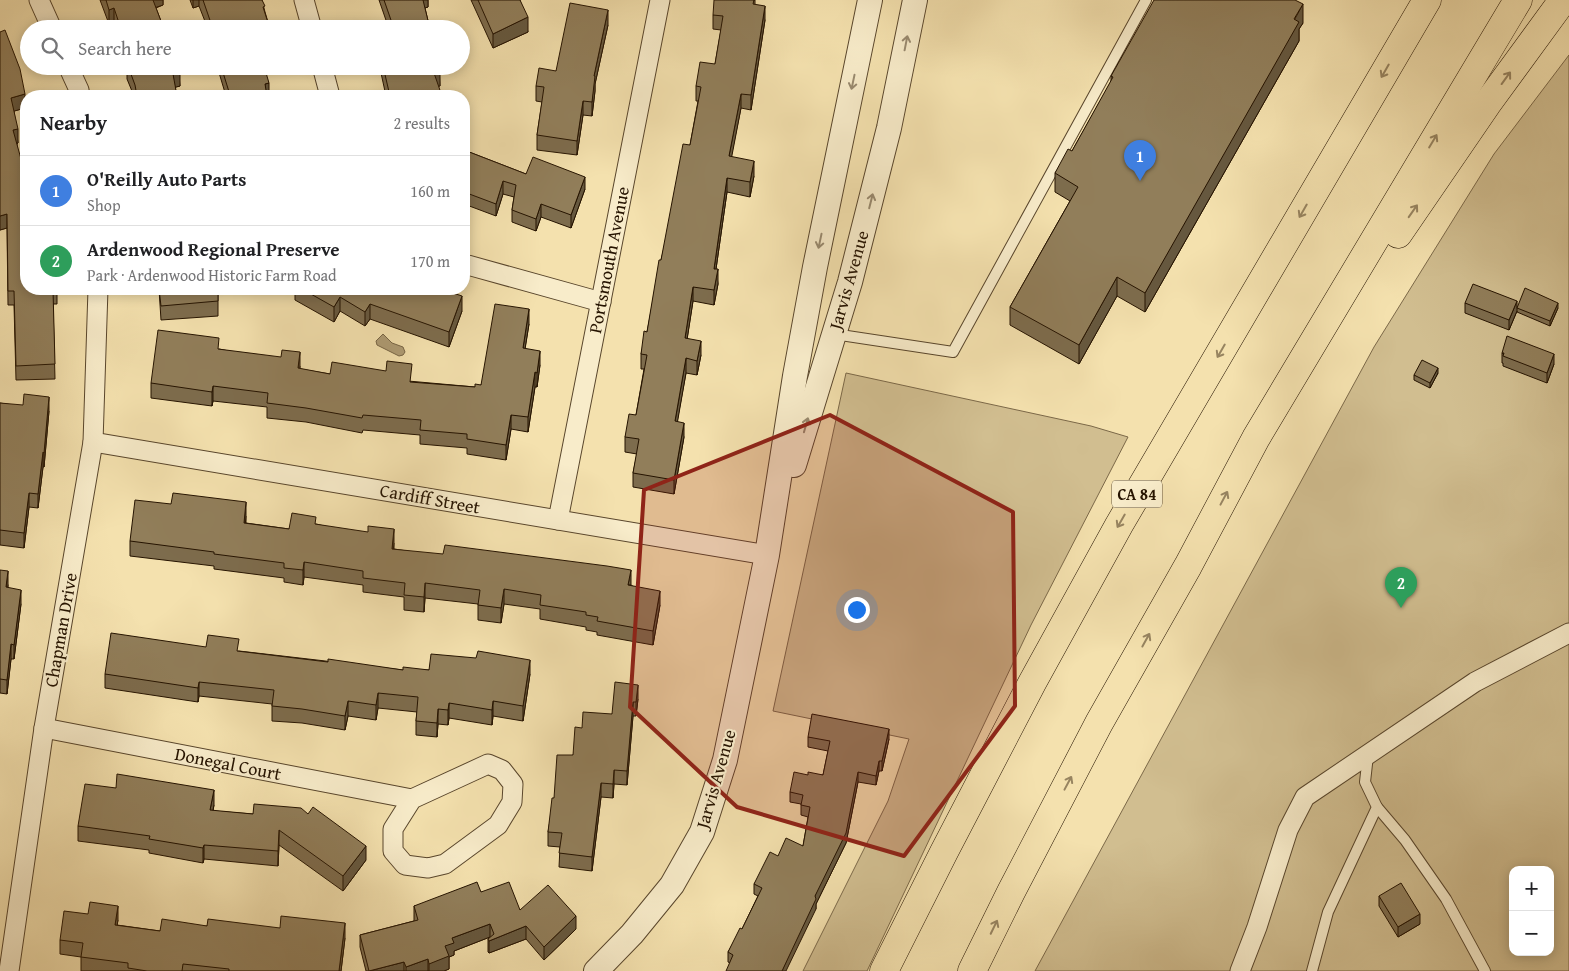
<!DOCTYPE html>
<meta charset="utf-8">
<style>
body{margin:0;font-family:"Gentium Book Plus",serif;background:#f2f2f2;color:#202124}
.controls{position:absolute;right:15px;bottom:15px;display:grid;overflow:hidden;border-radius:10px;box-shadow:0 2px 12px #0003}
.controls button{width:45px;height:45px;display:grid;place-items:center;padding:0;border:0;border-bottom:1px solid #e0e0e0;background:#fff;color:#202124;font:25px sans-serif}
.you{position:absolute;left:856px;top:609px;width:18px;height:18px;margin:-12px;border:4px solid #fff;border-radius:50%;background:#1a73e8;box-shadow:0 0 0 8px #1a73e833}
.badge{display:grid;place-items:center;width:32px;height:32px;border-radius:50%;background:#d93025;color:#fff;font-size:16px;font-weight:700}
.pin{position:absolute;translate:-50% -41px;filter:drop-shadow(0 1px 2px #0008)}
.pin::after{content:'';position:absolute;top:26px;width:18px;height:15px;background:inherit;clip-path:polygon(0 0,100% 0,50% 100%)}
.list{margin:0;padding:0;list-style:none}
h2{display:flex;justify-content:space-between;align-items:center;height:65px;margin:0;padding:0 20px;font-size:21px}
h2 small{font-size:16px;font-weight:400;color:#757577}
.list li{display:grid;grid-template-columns:32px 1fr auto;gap:15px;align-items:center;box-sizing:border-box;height:70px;padding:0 20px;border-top:1px solid #e0e0e0}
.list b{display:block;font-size:19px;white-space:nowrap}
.list p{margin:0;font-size:16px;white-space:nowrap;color:#757577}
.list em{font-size:16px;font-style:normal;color:#757577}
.icon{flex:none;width:28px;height:28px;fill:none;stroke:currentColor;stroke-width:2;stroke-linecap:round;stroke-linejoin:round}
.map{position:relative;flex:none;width:1569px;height:971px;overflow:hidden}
.search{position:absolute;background:#fff;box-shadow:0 2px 12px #0003;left:20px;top:20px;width:450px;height:55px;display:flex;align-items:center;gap:12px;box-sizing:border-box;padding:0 18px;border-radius:28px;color:#757577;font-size:19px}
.panel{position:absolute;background:#fff;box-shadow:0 2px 12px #0003;left:20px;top:90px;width:450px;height:205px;border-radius:20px}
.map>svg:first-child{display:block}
</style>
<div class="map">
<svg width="1569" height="971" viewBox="0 0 1569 971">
<rect width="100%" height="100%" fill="#f4e1ae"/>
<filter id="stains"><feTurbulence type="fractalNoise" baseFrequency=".004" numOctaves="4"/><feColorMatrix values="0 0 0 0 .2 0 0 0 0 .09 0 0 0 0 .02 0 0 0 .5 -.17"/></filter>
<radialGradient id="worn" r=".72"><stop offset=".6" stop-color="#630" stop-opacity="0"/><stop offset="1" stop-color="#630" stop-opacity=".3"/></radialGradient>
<g fill="#d1be90" stroke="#7b6848" fill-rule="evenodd">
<path d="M1569 55V971H1035L1374 347 1494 154ZM1513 870H1550V952H1513Z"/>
<path d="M846 373 1091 426 1128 437 1031 625 867 971H803L888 801 909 739 773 711Z"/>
</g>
<path fill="#ae9b73" stroke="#776545" d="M383 334 392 343 403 347 405 352 403 355 399 356 377 345 376 341Z"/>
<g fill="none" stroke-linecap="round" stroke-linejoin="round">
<g stroke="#59462c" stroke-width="12">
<g id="service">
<path d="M834 334 953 352 1146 0"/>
<path d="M1377 807 1405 840 1446 899 1485 971"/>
<path d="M1312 971 1328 912 1377 807 1365 782 1368 755"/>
</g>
</g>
<g stroke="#59462c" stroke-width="21">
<g id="minor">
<path d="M39 0 52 29"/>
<path d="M304 0 312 29"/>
<path d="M68 66 79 90 80 96"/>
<path d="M322 66 330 96"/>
<path d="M464 264 601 302"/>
<path d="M93 442 767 555"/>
<path d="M558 520 660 0"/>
<path d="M44 728 412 799 488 764 502 770 513 784 512 802 498 825 445 864 428 868 405 865 393 851V829L412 799"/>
<path d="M9 971 44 728 93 442 98 289"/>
<path d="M1240 971 1257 927 1288 830 1305 797 1475 682 1569 633"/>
</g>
</g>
<g stroke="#59462c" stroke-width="26">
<g id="tertiary">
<path d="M794 465 850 282 889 128 915 0"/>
<path d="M596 971 632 934 672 885 702 832 725 760 767 555 795 376 815 267 870 0"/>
</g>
</g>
<g stroke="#251300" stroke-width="29">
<g id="motorway">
<path d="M1398 234 1487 104 1563 0"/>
<path d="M884 971 944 852 1032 683 1119 525 1427 0"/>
<path d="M972 971 1011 892 1099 723 1188 566 1256 438 1518 0"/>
</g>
</g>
<use href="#service" stroke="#f8ecca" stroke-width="10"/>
<use href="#minor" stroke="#f8ecca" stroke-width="19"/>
<use href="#tertiary" stroke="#f8ecca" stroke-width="24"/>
<use href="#motorway" stroke="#f4e1ae" stroke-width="28"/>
</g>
<g fill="#7d6c4d" stroke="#251300">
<path d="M100 0H163V5L156 8 164 29H116L114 23 109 24Z"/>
<path d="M190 0H262L265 12 270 29H208L199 6 193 8Z"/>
<path d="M379 0H428V7L425 8 430 29H388V26Z"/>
<path d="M471 0H520L528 32 493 48Z"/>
<path d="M755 0V5L765 20 751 110 741 108 731 157 754 176 750 197 727 192 716 269 718 284 714 305 693 301 687 339 701 355 697 375 686 373 677 422 684 437 674 494 633 487V473L637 454 625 452V437L636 415 644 369H641V354L647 332 661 260 690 145 698 101H696V86L715 64 721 30 713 29V15Z"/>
<path d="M1303 23 1299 29V41L1145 312 1117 296 1079 364 1010 325V307L1070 201 1055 192V173L1072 151 1111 82V76Z"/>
<path d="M608 25 595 84V91L592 116 583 115 577 155 537 150V135L542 102 536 101V86L556 71Z"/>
<path d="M0 32 25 108 14 111 18 143 17 144 26 289H57V304H53L55 379 16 380 14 305H8L7 228 0 230Z"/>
<path d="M127 66H178L180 86 175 87 177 96H134L127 79Z"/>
<path d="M217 66H264L269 96H226Z"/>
<path d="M381 66H439L440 86H438L442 96H386L381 73Z"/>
<path d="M464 150 526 174 585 189 571 228 541 217 536 231 512 222V210L514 197 503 194 496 216 464 204Z"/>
<path d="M159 289H218V316L161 320Z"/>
<path d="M295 289H441L462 311 449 347 370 319 365 326 340 311 334 322 295 300Z"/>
<path d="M1465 303 1517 307 1558 308 1550 326 1517 312V311L1509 330 1465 313Z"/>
<path d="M529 324 525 348 540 365 537 387H535L528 432 511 429 506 460 467 454V448L420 444V435L363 430 362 433 306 422 267 418V407L213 401 212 406 151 398V383L219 349 300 366V369L330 374 475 387 481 385Z"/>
<path d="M1502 353 1554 364 1547 383 1503 366V363H1502Z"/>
<path d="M1438 373 1430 388 1414 380V375Z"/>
<path d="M0 403 49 411 44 467H43L38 508 29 507 24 548 0 545Z"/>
<path d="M171 504 246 516V523L289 529 316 524 394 543V549L631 585 660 605 653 645 597 635V632L586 630V627L540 619V609L504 604 501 623 478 620V604L425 598 424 612 404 610V597L363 592V585L304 577 303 585 284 582V578L214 569V566L130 556V541Z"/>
<path d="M0 570 8 585V588L21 604 14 659H11L7 694 0 693Z"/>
<path d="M239 651 403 670H429L530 674 523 721 493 716 492 725 449 718 448 725 438 724 437 737 416 735V721L417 712 378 708 376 720 348 716 345 730 302 723 272 721V704L199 696 198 702 105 688V674Z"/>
<path d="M638 699 636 716H633L627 785 614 784 613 798 601 797 592 871 559 867 560 847 548 846V832L554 798 573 755 582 728 612 714Z"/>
<path d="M808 737 889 739 882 771H879L876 785 858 782 846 843 816 904V909L730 963 728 962V952L742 929 758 896 754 894V884L778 856 803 846 808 817 801 815V804L790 802V792L808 775H823L828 751 808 747Z"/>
<path d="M214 805 213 811 253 814 366 860 343 891 279 845 278 866 204 859 203 863 149 853V850L78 841V826Z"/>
<path d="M481 892 520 910 576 929 544 960 526 939 489 953 488 952V939L490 937 454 951V955L449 957V969L444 971H366L360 947V935L414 921V906Z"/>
<path d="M1379 896 1420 924 1398 937 1379 906Z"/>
<path d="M118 920 117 925 160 931 207 926 345 938 341 971H81V957L60 954V940Z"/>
</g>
<g fill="#66583f" stroke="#251300">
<path d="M151 0H163V5L151 9Z"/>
<path d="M193 0H199V6L193 8Z"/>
<path d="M422 0H428V7L422 9Z"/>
<path d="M1303 4V23L1299 29V41L1145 312V293Z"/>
<path d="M765 6V20L751 110V95Z"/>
<path d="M114 8V23L109 24V10Z"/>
<path d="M608 10V25L595 84V91L592 116V102L594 76Z"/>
<path d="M528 17V32L493 48V34Z"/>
<path d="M180 71V86L173 88V74Z"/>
<path d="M440 71V86L434 87V73Z"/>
<path d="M269 83V96H265V84Z"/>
<path d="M25 94V108L11 112V98Z"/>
<path d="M741 94V108L729 171V156Z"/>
<path d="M583 101V115L577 155V141Z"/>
<path d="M18 129V143L13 145V130Z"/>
<path d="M754 161V176L750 197V182Z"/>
<path d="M585 177V189L571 228V215Z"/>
<path d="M727 178V192L714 283V269Z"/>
<path d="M503 181V194L496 216V204Z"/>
<path d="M541 204V217L536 231V219Z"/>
<path d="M7 214V228L0 230V216Z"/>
<path d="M718 269V284L714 305V290Z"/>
<path d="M1117 277V296L1079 364V345Z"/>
<path d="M693 287V301L685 353V338Z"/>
<path d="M462 296V311L449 347V332Z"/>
<path d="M340 297V311L334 322V307Z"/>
<path d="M1517 301V311L1509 330V320Z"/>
<path d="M1558 303V308L1550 326V321Z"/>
<path d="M370 304V319L365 326V312Z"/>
<path d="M529 309V324L523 362V348Z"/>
<path d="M701 341V355L697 375V361Z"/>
<path d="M540 351V365L537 387V373Z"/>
<path d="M300 352V366L298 383V368Z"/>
<path d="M1554 354V364L1547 383V373Z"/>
<path d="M686 358V373L675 436V421Z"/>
<path d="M1438 368V373L1430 388V383Z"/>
<path d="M535 372V387L528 432V417Z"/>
<path d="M213 386V401L212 406V392Z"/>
<path d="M49 397V411L44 467V453Z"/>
<path d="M511 415V429L506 460V445Z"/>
<path d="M684 423V437L674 494V480Z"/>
<path d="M43 452V467L38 508V494Z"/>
<path d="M29 493V507L24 548V533Z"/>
<path d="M246 502V516L244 538V523Z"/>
<path d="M394 529V543L392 563V549Z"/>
<path d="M304 562V577L303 585V570Z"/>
<path d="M631 570V585H628Z"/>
<path d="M8 571V585L6 602V587Z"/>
<path d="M425 583V598L424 612V597Z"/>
<path d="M504 589V604L501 623V608Z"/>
<path d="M21 590V604L14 659V645Z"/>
<path d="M660 591V605L653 645V631Z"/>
<path d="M11 644V659L7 694V680Z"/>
<path d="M530 660V674L523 721V706Z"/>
<path d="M199 682V696L198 702V688Z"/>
<path d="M638 685V699L636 716V702Z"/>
<path d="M378 693V708L376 720V705Z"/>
<path d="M348 701V716L345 730V716Z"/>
<path d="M493 701V716L492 725V710Z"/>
<path d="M633 702V716L627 785V771Z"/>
<path d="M449 703V718L448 725V710Z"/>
<path d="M438 709V724L437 737V723Z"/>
<path d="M889 729V739L882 771V761Z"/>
<path d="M879 761V771L876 785V776Z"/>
<path d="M614 770V784L613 798V784Z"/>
<path d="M858 772V782L846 843 816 904V909L786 971H782L815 896Z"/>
<path d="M601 783V797L592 871V857Z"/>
<path d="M214 790V805L210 825V810Z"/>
<path d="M279 830V845L278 866V851Z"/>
<path d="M204 845V859L203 863V848Z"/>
<path d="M366 846V860L343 891V876Z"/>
<path d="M118 906V920L115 939V925Z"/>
<path d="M1420 914V924L1398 937V927Z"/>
<path d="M576 916V929L544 960V947Z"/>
<path d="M345 923V938L341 971H339Z"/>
<path d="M490 924V937L454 951V955L449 957V969L444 971H429V964L452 938Z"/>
<path d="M526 926V939L489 953V941Z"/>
<path d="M428 959V971H406V967Z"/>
<path d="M404 962V971H369Z"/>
</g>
<g fill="#917e5a" stroke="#251300">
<path d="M106 0H153L164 29H121L114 8 109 10Z"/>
<path d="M203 0H262L265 6 263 7 270 29H213Z"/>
<path d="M384 0H423L430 29H389L388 23H392Z"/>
<path d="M478 0H520L528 17 493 34Z"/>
<path d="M714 0H754L753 4 765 6 751 95 741 94 729 156 754 161 750 182 727 178 714 269H718L714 290 693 287 685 338 701 341 697 361 686 358 675 421 684 423 674 480 633 473 639 439 625 437 629 414 636 415 647 355 641 354 644 331 647 332 659 260H661L683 144 690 145 701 87 696 86 700 62 715 64 723 16 713 15Z"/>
<path d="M1154 0H1295L1303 4 1294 19 1299 22 1145 293 1117 277 1079 345 1010 307 1078 187 1055 173 1068 149 1072 151 1113 77 1111 76Z"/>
<path d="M570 3 608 10 594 76H595L592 102 583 101 577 141 537 135 544 87 536 86 539 68 556 71Z"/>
<path d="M5 30 20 69 25 94 11 98 18 129 13 130 26 177V289H57V290H53L55 364 16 366 14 291H8L7 214 0 216V32Z"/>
<path d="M128 66H178L180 71 173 74 177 96H137L135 85Z"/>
<path d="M221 66H264L269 83 265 84 267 96H233V94L230 95Z"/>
<path d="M383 66H439L440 71 434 73 442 96H390Z"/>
<path d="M464 150 526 174 533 157 585 177 571 215 541 204 536 219 512 210 516 185 503 181 496 204 464 192Z"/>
<path d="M1473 284 1517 301 1509 320 1465 303Z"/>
<path d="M1525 288 1558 303 1550 321 1517 308Z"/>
<path d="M159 289H218V301L161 306Z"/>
<path d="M302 289H441L462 296 449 332 370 304 365 312 340 297 334 307Z"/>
<path d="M495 304 529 309 523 348 540 351 537 373 535 372 528 417 511 415 506 445 467 439V434L420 430 421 420 363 415 362 418 306 408 267 403 268 393 213 386 212 392 151 383 158 330 219 338 218 349 281 357 282 350 300 352 298 368 330 374 332 362 386 371 387 361 412 364 410 382 475 387V384L481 385Z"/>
<path d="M1507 336 1554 354 1547 373 1503 356 1504 353H1502Z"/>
<path d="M1422 360 1438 368 1430 383 1414 375Z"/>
<path d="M24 394 49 397 44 453 43 452 38 494 29 493 24 533 0 530V403L23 405Z"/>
<path d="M173 493 246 502 244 523 289 529 292 513 316 517 315 524 368 532V526L394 529 392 549 443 554 445 545 607 566 631 570 628 585 660 591 653 631 597 621 598 617 586 615V612L540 605 541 595 504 589 501 608 478 605 480 590 425 583 424 597 404 595 405 583 363 578V571L304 562 303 570 284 568V563L214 554V552L130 541 135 500 171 504Z"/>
<path d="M0 570 8 571 6 587 21 590 14 645 11 644 7 680 0 679Z"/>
<path d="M111 633 206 647 208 635 239 639 237 651 328 662V659L403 670V667L429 670 431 654 476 658 478 651 530 660 523 706 493 701 492 710 449 703 448 710 438 709 437 723 416 721 418 697 378 693 376 705 348 701 345 716 302 709 272 706 274 690 199 682 198 688 105 674Z"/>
<path d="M615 682 638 685 636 702H633L627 771 614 770 613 784 601 783 592 857 559 853 562 833 548 832 552 798H554L557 755H573L575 727 582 728 583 712 612 714Z"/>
<path d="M812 714 889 729 882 761H879L876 776 858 772 846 833 815 896 816 899 782 971H726L733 955 728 952 740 928 742 929 762 888 754 884 770 852 778 856 786 838 803 846 810 807 801 805 803 795 790 792 794 772 808 775V772L823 775 830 741 808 737Z"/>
<path d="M117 774 214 790 210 810 253 814 254 804 301 808 308 814 313 807 366 846 343 876 279 830 278 851 204 845 203 848 149 839 150 836 78 826 85 784 116 788Z"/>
<path d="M477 882 481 892 509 882 520 910 548 885 576 916 544 947 526 926 489 941 488 939 494 934 490 924 452 938 454 943 445 946 449 956 429 964 428 959 406 967 404 962 369 971 360 935 418 920 414 906Z"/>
<path d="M1401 883 1420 914 1398 927 1379 896Z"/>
<path d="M90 902 118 906 115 925 160 931 162 919 207 926 208 919 280 928 281 916 345 923 339 971H229V969L183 964 182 971H147L128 968V963L81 957 83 943 60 940 64 911 88 914Z"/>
</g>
<defs><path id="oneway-shaft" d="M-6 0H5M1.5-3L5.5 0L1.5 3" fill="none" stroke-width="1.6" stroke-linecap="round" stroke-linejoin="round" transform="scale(1.25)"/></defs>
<g stroke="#998a6f">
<use href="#oneway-shaft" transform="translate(906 43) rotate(-79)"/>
<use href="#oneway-shaft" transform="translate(853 82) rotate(102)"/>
<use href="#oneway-shaft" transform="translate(871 201) rotate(-76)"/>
<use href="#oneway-shaft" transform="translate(820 241) rotate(102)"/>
<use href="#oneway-shaft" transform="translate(806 425) rotate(-74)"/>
</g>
<g stroke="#978460">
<use href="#oneway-shaft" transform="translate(1385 71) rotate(120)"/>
<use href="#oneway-shaft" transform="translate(1506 78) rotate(-54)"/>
<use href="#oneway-shaft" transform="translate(1433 141) rotate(-59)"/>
<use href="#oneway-shaft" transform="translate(1303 211) rotate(120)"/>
<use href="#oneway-shaft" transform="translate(1413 211) rotate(-55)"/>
<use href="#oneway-shaft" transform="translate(1221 351) rotate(120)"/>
<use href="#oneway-shaft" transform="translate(1224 498) rotate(-62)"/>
<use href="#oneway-shaft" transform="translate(1121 521) rotate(120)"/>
<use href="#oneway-shaft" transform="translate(1146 640) rotate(-61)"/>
<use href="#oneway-shaft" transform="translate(1068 783) rotate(-62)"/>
<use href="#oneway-shaft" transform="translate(994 927) rotate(-64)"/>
</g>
<path fill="#8f2418" fill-opacity="0.2" stroke="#8f2418" stroke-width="4" stroke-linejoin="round" d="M830 415 1013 512 1015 706 904 856 737 807 630 707 644 490Z"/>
<g text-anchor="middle" stroke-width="4" stroke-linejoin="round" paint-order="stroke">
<rect fill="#f8ecca" stroke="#64543d" stroke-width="1" x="1112" y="480.5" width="50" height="27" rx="4"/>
<g font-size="16" font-weight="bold" fill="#251300">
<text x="1137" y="500">CA 84</text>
</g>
<g font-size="18" fill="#251300" stroke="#f8ecca">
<text transform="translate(609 260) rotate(-79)" y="6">Portsmouth Avenue</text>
<text transform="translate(849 280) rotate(-74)" y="6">Jarvis Avenue</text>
<text transform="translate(430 499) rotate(10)" y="6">Cardiff Street</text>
<text transform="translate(61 630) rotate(-80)" y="6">Chapman Drive</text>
<text transform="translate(228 764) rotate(11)" y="6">Donegal Court</text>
<text transform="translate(716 779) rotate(-74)" y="6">Jarvis Avenue</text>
</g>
</g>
<rect width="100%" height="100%" filter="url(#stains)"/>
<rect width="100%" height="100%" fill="url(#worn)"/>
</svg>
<div class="controls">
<button>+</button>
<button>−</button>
</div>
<div class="you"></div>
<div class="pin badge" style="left:1140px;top:181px;background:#3f7fe0">1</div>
<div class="pin badge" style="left:1401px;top:608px;background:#2e9e5b">2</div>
<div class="search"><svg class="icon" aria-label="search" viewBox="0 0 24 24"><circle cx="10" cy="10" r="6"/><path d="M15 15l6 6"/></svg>Search here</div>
<section class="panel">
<h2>Nearby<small>2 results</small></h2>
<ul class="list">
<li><span class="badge" style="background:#3f7fe0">1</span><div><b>O'Reilly Auto Parts</b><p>Shop</p></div><em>160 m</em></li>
<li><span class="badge" style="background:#2e9e5b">2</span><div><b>Ardenwood Regional Preserve</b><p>Park · Ardenwood Historic Farm Road</p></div><em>170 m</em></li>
</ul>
</section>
</div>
